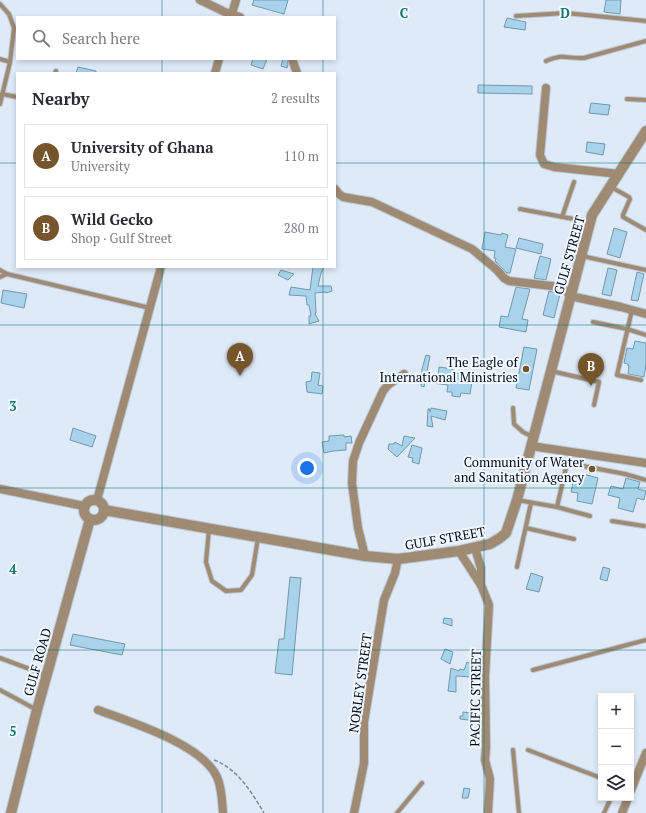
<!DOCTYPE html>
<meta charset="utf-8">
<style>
body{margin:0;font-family:"PT Serif",serif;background:#f7f7f7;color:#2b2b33}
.controls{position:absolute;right:12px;bottom:12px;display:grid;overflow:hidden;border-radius:0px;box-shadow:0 2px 6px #0003}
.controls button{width:36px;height:36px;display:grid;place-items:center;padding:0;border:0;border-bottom:1px solid #e1e1e2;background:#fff;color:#2b2b33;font:20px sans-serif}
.you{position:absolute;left:307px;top:468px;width:14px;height:14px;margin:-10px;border:3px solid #fff;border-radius:50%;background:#1a73e8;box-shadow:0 0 0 6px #1a73e833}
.badge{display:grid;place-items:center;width:26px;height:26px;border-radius:50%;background:#76552c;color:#fff;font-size:13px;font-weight:700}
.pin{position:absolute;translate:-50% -33px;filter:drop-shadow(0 1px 2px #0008)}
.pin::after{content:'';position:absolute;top:21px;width:14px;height:12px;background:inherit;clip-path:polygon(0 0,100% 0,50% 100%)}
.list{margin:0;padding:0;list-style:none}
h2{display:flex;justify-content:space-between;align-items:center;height:52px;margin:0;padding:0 16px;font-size:17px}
h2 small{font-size:13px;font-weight:400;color:#7c7c81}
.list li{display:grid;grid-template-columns:26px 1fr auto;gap:12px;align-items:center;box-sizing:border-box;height:64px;margin:0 8px 8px;padding:0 8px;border:1px solid #e1e1e2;border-radius:0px}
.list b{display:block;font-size:15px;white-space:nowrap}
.list p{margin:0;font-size:13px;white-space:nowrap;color:#7c7c81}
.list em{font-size:13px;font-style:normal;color:#7c7c81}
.icon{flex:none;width:22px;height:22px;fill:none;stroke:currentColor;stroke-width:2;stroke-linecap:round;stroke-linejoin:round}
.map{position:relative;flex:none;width:646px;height:813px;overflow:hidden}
.search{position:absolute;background:#fff;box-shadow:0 2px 6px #0003;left:16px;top:16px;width:320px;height:44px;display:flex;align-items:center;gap:10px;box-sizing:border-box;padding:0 14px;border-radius:0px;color:#7c7c81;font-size:15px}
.panel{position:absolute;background:#fff;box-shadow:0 2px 6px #0003;left:16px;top:72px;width:320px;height:196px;border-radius:0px}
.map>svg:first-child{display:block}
</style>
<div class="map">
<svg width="646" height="813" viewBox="0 0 646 813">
<rect width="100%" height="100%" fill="#dfeaf8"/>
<g fill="#a9d3ea" stroke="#7099af">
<path d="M254 0H288L284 14 252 5Z"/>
<path d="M606 0H621L620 14 604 12Z"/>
<path d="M507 18 526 22 525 30 504 27Z"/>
<path d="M253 59H267L263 69 251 65Z"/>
<path d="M283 59H287L288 64 287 68 281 66Z"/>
<path d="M78 67 96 71V73H76Z"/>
<path d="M478 85 532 86V94L478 93Z"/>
<path d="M591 103 610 105 608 115 589 113Z"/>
<path d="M587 142 605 144 603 155 586 152Z"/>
<path d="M614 228 627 232 620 258 607 254Z"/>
<path d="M485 232 501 235 502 233 508 235 505 247 516 249 510 273H507L495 261 496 258H494L495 251 482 249Z"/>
<path d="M519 238 543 244 541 254 516 248Z"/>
<path d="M540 256 551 259 546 280 534 278Z"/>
<path d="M313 267H324L321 273 318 286H331L332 291 326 293V292L315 293 316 313 315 314 319 321 309 324V316H311L309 305H307L306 296 289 295 291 287 310 290Z"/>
<path d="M608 268 617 270 611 296 602 294Z"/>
<path d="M281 270 294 274 288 280 278 275Z"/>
<path d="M637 272 644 274 638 301 631 300Z"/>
<path d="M516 287 530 289 522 319 528 320 526 332 499 327 501 316 508 317Z"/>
<path d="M3 290 27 294 24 308 1 303Z"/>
<path d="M549 291 560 294 554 318 543 315Z"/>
<path d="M635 341 646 343V364L644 377 628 374 629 366H628V364L624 363 627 348 633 349Z"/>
<path d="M524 347 537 349 529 390 516 388Z"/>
<path d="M426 355 430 356 424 387 421 386 422 369Z"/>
<path d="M439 367 453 369V373L469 374 468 380 472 381 470 394 461 393 460 397 452 396V392H447L448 385 433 383 434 376 438 377Z"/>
<path d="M312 372 320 373 318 385 323 386 322 394 307 392 306 382 311 381Z"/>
<path d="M431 408 447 411 445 420 431 416 433 427 427 426 428 409H430V412Z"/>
<path d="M73 428 96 436 92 447 70 440Z"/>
<path d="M344 435V437L351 436 352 443H346V450L333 451 324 453 322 442 329 441V436Z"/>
<path d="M404 436 415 438 397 457 388 449 389 444H394L395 442 402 446Z"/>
<path d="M412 445 422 448 419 464 412 462 413 458 408 457Z"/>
<path d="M583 474 598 478 592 504 577 501 578 493 571 492 573 483 581 485Z"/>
<path d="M626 478 640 482 638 489 646 491 644 500 637 498 633 512 618 508 620 498 608 495 611 486 623 489Z"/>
<path d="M603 567 610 569 607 581 600 579Z"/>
<path d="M531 573 543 577 539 592 526 589Z"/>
<path d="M290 577 301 578 292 675 275 673 279 639H284Z"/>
<path d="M444 618 452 619V626L443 623Z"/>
<path d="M73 634 125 644 122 655 70 645Z"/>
<path d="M445 649 453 652 450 664 441 659Z"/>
<path d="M467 662 474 665 472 677 456 676V692L448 691 451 668 459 671 460 669 464 670Z"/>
<path d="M463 712 472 713V716L480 715V723H476L477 721 460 719V716H463Z"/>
<path d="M464 788 470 789 468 798H462Z"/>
</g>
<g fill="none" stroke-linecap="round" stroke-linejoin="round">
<g stroke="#bcc7d4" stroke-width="6">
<g id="service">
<path d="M0 4 9 14 14 28 10 62 0 104"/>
<path d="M516 16 566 13 646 21"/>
<path d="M0 59 10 62"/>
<path d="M546 61C562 53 568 59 584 58L646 41"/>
<path d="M55 73 56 71"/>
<path d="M2 94 17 97"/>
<path d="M627 99 646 100"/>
<path d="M611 187 629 197 630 199 623 215V217L646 230"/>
<path d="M520 209 590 222"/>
<path d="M562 217 574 182"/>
<path d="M582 256 646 270"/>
<path d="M0 270 7 274 150 308"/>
<path d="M0 277 7 274"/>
<path d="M632 310 617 375 641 380"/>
<path d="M593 322 627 329 646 335"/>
<path d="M551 371 599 382 594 405"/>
<path d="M513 408 514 424 523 432 533 437"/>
<path d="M517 500 557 507 567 463 625 474 646 480"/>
<path d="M557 507 590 516"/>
<path d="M612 521 644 526"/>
<path d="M526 528 574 539"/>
<path d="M209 529 206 562 212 581 226 591 241 590 252 575 258 538"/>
<path d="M517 567 531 503"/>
<path d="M0 658 46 675"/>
<path d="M533 670 646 640"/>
<path d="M0 690 37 710"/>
<path d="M513 750 519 813"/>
<path d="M528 750 601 778"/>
<path d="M397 813 422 783"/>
<path d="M604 813 611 798"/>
</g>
</g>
<g stroke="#bcc7d4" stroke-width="10">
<g id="minor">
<path d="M200 0 227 13 240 17"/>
<path d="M231 17 236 0"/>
<path d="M292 59 297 73"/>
<path d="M215 73 219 59"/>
<path d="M546 88 540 155 544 164 554 167 619 174"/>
<path d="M335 189 338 193 343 197 372 202 472 249 497 270 504 278 509 281 560 287 566 291 570 296 621 307 646 314"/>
<path d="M531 446 646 463"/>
<path d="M0 489 84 506"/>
<path d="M97 500 161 267"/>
<path d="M475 548 481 568V585"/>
<path d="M459 551 481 585 489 605 485 676 486 747 485 760 490 779 488 813"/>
<path d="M365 556 358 528 352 483 353 461 359 443 383 391 388 385 404 374"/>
<path d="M98 710C130 722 202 744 217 777 222 788 222 801 223 813"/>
<path d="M631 790 646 753"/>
<path d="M354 813 364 763V722L384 600 395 573 398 559"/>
<path d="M622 813 628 798"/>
</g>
</g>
<g stroke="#bcc7d4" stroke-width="12">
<g id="tertiary">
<circle cx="94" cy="510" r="10"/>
<path d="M104 510 365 556 398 559 459 551 490 544 500 538 506 533 517 500 592 215 646 131"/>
<path d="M11 813 37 710 90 519"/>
</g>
</g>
<path stroke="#7f8a96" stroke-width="1.5" stroke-dasharray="4 2" stroke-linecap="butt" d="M214 760C238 769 252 793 264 813"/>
<use href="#service" stroke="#9f8b74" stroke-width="4"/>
<use href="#minor" stroke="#9f8b74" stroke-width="8"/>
<use href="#tertiary" stroke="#9f8b74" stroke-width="10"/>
</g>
<path fill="none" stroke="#0f766e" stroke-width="1" stroke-opacity="0.55" d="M162 0V17M323 0V17M484 0V813M162 59V73M323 59V73M0 163H17M335 163H646M162 267V813M323 267V813M0 325H646M0 488H646M0 650H646"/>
<g fill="#76552c" stroke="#f1f7fe" stroke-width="1.5">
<circle cx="526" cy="369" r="4"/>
<circle cx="592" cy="469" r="4"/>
</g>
<g text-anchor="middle" stroke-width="4" stroke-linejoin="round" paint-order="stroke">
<g font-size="13" fill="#040d18" stroke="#f1f7fe">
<text transform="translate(569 255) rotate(-74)" y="5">GULF STREET</text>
<text transform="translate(445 538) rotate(-10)" y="5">GULF STREET</text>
<text transform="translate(37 662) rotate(-74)" y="5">GULF ROAD</text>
<text transform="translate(360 683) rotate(-82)" y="5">NORLEY STREET</text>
<text transform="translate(475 698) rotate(-89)" y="5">PACIFIC STREET</text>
</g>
<g font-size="13" fill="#040d18" stroke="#f1f7fe" text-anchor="end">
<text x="518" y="367">The Eagle of<tspan x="518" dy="15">International Ministries</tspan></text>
<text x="584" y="467">Community of Water<tspan x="584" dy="15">and Sanitation Agency</tspan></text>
</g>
</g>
<g font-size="13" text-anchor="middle" font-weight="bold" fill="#0f766e" stroke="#f1f7fe" stroke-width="4" stroke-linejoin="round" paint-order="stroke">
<text x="404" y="18">C</text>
<text x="565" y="18">D</text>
<text x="13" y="411">3</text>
<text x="13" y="574">4</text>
<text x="13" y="736">5</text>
</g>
</svg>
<div class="controls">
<button>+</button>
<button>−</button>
<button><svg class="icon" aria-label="layers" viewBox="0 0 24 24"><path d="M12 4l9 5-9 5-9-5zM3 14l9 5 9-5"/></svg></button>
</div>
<div class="you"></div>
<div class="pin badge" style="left:240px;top:376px">A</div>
<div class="pin badge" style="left:591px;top:386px">B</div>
<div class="search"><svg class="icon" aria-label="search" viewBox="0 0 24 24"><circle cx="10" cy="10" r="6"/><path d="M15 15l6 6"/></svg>Search here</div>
<section class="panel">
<h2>Nearby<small>2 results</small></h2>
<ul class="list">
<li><span class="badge">A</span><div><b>University of Ghana</b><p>University</p></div><em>110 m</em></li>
<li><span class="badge">B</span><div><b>Wild Gecko</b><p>Shop · Gulf Street</p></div><em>280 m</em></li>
</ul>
</section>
</div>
